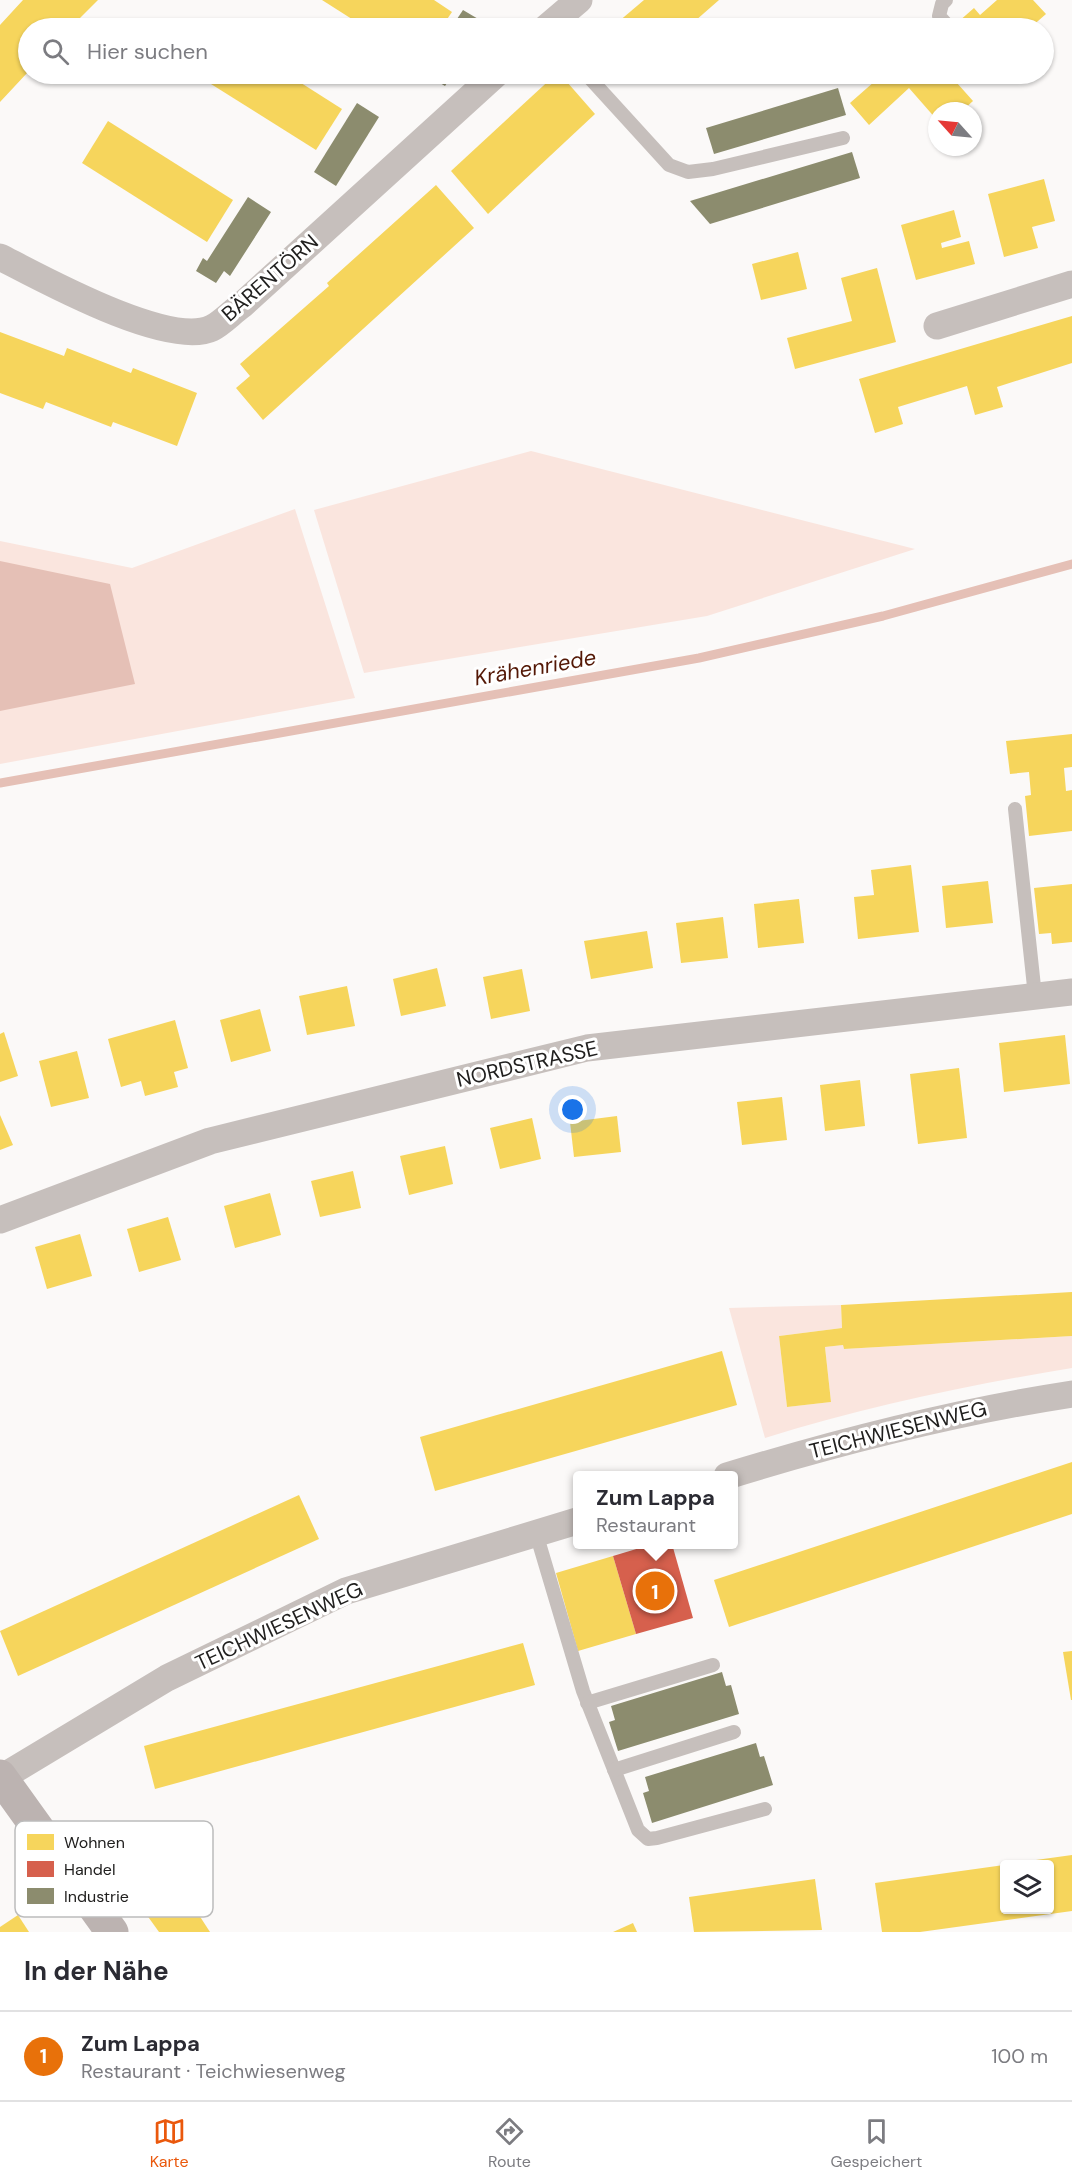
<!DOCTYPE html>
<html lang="de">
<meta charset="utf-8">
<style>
body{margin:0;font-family:"DM Sans",sans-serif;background:#f7f7f7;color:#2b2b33}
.controls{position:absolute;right:18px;bottom:18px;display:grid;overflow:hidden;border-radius:6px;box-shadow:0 2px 4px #0004}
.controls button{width:54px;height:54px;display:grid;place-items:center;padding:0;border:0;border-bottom:2px solid #e1e1e2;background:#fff;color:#2b2b33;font:30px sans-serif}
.compass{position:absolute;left:928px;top:102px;width:54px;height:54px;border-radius:50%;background:#fff;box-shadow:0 2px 4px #0004;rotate:297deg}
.you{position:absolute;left:573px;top:1110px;width:21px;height:21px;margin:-15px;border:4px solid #fff;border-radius:50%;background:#1a73e8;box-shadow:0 0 0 9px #1a73e833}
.badge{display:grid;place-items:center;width:39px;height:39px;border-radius:50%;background:#ea580c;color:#fff;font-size:20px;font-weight:700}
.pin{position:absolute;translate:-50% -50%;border:3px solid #fff;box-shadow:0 2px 6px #0006}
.popup{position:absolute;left:573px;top:1471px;width:165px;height:78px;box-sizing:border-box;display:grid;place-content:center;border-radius:6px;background:#fff;filter:drop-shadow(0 2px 4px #0005);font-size:20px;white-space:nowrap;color:#7c7c81}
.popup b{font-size:22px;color:#2b2b33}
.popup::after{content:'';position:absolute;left:50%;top:100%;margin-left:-12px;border:12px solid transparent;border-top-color:#fff}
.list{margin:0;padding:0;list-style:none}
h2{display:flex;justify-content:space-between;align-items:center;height:78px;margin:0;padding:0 24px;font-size:26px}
h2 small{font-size:20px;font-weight:400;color:#7c7c81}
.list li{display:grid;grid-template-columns:39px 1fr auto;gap:18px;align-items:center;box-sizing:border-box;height:90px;padding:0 24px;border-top:2px solid #e1e1e2}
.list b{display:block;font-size:22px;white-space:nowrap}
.list p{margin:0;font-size:20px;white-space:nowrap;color:#7c7c81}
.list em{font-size:20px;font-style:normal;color:#7c7c81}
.icon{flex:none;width:33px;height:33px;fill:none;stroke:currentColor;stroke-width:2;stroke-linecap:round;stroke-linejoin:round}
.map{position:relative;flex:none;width:1072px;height:1932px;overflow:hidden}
.search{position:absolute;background:#fff;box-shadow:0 2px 4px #0004;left:18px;right:18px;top:18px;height:66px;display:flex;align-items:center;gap:15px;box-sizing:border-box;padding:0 21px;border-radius:33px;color:#7c7c81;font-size:22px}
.sheet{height:168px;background:#fff}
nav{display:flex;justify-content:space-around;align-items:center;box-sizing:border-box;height:84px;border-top:2px solid #e1e1e2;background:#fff;font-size:16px;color:#7c7c81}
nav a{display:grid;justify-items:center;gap:3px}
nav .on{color:#ea580c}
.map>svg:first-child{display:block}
</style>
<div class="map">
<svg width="1072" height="1932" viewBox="0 0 1072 1932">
<rect width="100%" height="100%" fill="#fbf9f8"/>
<g fill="#fae5de">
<path d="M531 451 915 549 707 616 364 673 314 510Z"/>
<path d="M295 509 355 698 0 764V541L132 568Z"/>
<path d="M841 1305 842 1328 779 1336 787 1407 831 1402 825 1347 843 1345 844 1349 1072 1336V1368C968 1385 865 1407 765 1438L729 1308Z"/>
</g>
<path fill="#e5c0b6" d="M0 561 110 584 135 684 0 711Z"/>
<g fill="#f6d55c">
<path d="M23 0H98L70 28H28V72L0 102V25Z"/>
<path d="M322 0H434L452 12 441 28H366Z"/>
<path d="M644 0H719L687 28H611Z"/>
<path d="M997 0H1033L1046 14 1030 28H964L958 22 974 8 980 15Z"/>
<path d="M195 74H287L342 109 316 150Z"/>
<path d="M556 74H560L595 114 488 214 451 171Z"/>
<path d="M883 74H949L973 101 962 111H937V120L909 88 869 125 850 103Z"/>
<path d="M108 121 233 200 207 242 82 163Z"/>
<path d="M1044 179 1055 221 1032 227 1038 248 1004 257 988 194Z"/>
<path d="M436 185 474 228 263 420 236 388 250 376 240 364 329 286 327 283Z"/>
<path d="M954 210 961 237 941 243 942 248 969 241 975 264 916 280 901 225Z"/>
<path d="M798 252 807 289 761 300 752 264Z"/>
<path d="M877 268 896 342 795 369 787 338 852 321 841 278Z"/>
<path d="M1072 316V363L997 387 1003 407 975 415 967 386 898 407 903 424 875 433 859 379Z"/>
<path d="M0 332 64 356 67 348 131 373 133 368 197 393 177 446 113 422 111 427 46 402 43 409 0 393Z"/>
<path d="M1072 734V767L1064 768 1066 791 1072 790V831L1029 836 1025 796 1031 795 1029 772 1010 774 1006 741Z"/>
<path d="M911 865 919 932 858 939 854 897 874 895 871 870Z"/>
<path d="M988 881 993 923 946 928 942 886Z"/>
<path d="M1072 884V942L1052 944 1051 933 1039 934 1034 888Z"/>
<path d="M799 899 804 943 758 948 754 904Z"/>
<path d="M723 917 728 958 681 963 676 923Z"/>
<path d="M647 931 653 968 591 979 584 941Z"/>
<path d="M437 968 446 1006 401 1016 393 979Z"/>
<path d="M522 969 530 1011 491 1019 483 977Z"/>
<path d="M347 986 355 1026 307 1035 299 996Z"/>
<path d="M260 1009 271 1051 231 1062 220 1020Z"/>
<path d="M175 1020 188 1068 174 1072 178 1087 145 1096 141 1081 121 1087 108 1039Z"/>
<path d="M4 1032 18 1076 0 1082V1034Z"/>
<path d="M1065 1035 1070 1084 1004 1092 999 1043Z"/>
<path d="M77 1051 89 1098 51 1107 39 1061Z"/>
<path d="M959 1068 967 1138 918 1144 910 1074Z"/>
<path d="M860 1080 865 1126 825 1131 820 1085Z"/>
<path d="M782 1097 787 1140 742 1145 737 1102Z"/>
<path d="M0 1115 13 1145 0 1150Z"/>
<path d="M617 1116 621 1152 574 1157 570 1122Z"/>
<path d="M532 1118 541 1159 500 1169 490 1128Z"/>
<path d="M445 1146 453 1184 409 1195 400 1156Z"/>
<path d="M353 1171 361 1208 320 1217 311 1181Z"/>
<path d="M270 1193 281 1235 235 1248 224 1206Z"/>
<path d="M168 1217 181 1260 139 1272 127 1229Z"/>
<path d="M80 1234 92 1276 47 1289 35 1247Z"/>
<path d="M1072 1292V1336L844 1349 843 1345 825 1347 831 1402 787 1407 779 1336 842 1328 841 1305Z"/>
<path d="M722 1351 737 1405 435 1491 420 1437Z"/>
<path d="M1072 1462V1514L729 1627 714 1580Z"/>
<path d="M299 1495 319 1539 18 1676 0 1631Z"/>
<path d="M613 1556 636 1634 578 1651 556 1573Z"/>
<path d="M523 1643 535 1685 155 1789 144 1746Z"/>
<path d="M1072 1651V1700H1071L1063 1652Z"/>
<path d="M155 1855 197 1912 210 1932H159L121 1879Z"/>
<path d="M1072 1855V1911L920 1932H882L875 1883 1004 1865V1910H1050V1864L1014 1863Z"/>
<path d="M815 1879 822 1930 694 1932 689 1897Z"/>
<path d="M18 1915 29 1932H0V1927Z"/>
<path d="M633 1923 637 1932H613Z"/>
</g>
<path fill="#d6604d" d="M653 1544H672L693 1618 636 1634 613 1556Z"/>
<g fill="#8c8c6e">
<path d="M463 10 485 23 482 28H451Z"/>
<path d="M425 74H453L445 86Z"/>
<path d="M838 88 846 115 714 154 706 128Z"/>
<path d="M357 103 379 117 336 186 314 172Z"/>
<path d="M852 152 860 178 710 224 690 201Z"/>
<path d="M248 197 271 212 230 276 224 271 216 283 196 271 203 258 207 261Z"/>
<path d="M722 1672 726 1686 731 1685 739 1714 618 1751 609 1722 615 1720 611 1706Z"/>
<path d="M756 1743 760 1757 764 1756 773 1785 652 1823 643 1793 649 1791 645 1777Z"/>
</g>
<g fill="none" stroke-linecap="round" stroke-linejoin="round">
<path stroke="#e5c0b6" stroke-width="9" d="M0 783 699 658 883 616 1072 564"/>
<g stroke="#c6bfbc" stroke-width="14">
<path d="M946 0 942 4 939 16 950 28"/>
<path d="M586 74 669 165 688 172 713 169 843 138"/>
<path d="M1015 809 1035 996"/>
<path d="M536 1533 583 1691 638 1830 648 1839 657 1838 765 1809"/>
<path d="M587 1703 713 1665"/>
<path d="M614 1770 734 1732"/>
</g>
<g stroke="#c6bfbc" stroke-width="27">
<path d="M546 28 579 0"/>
<path d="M0 257C41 278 169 349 212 328 222 323 232 312 242 305L496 74"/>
<path d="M937 326 1072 284"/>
<path d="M0 1220 210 1141 587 1048 1072 992"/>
<path d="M727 1476C841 1441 955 1412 1072 1394"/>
<path d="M1 1778 167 1678 346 1591 577 1521"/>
</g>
<path stroke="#bcb3b1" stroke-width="33" d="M0 1776 112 1932"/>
</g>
<g text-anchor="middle" stroke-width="6" stroke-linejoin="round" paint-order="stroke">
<g font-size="21" fill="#21201f" stroke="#fff">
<text transform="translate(270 278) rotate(-41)" y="7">BÄRENTÖRN</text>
<text transform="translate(527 1064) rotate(-13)" y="7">NORDSTRASSE</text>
<text transform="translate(898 1430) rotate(-14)" y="7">TEICHWIESENWEG</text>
<text transform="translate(279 1626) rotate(-25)" y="7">TEICHWIESENWEG</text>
</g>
<g font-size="22" font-style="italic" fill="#541806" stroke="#fff">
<text transform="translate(535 667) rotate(-10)" y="8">Krähenriede</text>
</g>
</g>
<rect x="15" y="1821" width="198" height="96" rx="9" fill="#fff" stroke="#bcbcbc" stroke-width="1.5"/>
<rect x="27" y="1834" width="27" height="16" fill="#f6d55c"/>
<rect x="27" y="1861" width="27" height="16" fill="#d6604d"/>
<rect x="27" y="1888" width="27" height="16" fill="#8c8c6e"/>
<g font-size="16" fill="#21201f">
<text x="64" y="1848">Wohnen</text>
<text x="64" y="1875">Handel</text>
<text x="64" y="1902">Industrie</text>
</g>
</svg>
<div class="controls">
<button><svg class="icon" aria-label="layers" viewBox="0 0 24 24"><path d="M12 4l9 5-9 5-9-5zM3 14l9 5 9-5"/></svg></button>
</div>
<svg class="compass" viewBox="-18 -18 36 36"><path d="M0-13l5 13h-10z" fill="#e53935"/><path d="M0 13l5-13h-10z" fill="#7c7c81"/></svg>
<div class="you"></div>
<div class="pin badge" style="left:655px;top:1591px;background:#e8710a">1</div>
<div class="popup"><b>Zum Lappa</b>Restaurant</div>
<div class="search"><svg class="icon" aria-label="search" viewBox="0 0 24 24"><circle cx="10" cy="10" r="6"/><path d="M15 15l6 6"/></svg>Hier suchen</div>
</div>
<section class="sheet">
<h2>In der Nähe<small></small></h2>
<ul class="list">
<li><span class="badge" style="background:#e8710a">1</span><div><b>Zum Lappa</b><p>Restaurant · Teichwiesenweg</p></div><em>100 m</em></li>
</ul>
</section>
<nav>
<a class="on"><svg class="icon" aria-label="map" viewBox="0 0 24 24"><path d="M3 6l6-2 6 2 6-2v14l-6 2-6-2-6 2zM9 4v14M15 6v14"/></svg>Karte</a>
<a><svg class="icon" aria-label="directions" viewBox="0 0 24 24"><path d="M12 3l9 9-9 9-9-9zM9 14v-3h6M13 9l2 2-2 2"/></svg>Route</a>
<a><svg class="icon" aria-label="saved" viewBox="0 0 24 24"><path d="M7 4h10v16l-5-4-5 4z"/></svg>Gespeichert</a>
</nav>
